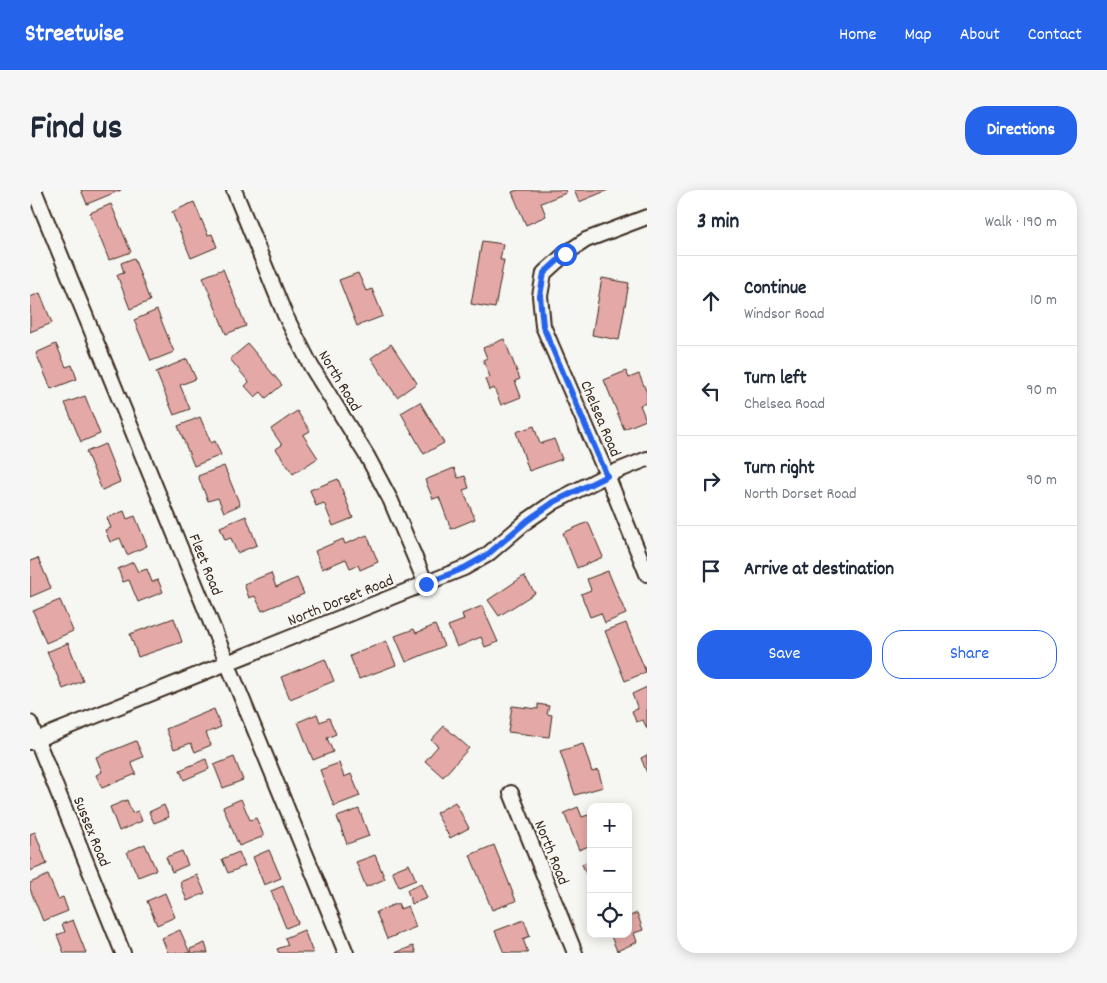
<!DOCTYPE html>
<meta charset="utf-8">
<style>
body{margin:0;font-family:Dekko,sans-serif;background:#f6f6f7;color:#1f2937}
.controls{position:absolute;right:15px;bottom:15px;display:grid;overflow:hidden;border-radius:10px;box-shadow:0 2px 12px #0003}
.controls button{width:45px;height:45px;display:grid;place-items:center;padding:0;border:0;border-bottom:1px solid #e0e1e3;background:#fff;color:#1f2937;font:25px sans-serif}
.stop{position:absolute;width:15px;height:15px;margin:-11px;border:4px solid #2563eb;border-radius:50%;background:#fff}
.stop.end{background:#2563eb;border-color:#fff;box-shadow:0 1px 5px #0008}
.list{margin:0;padding:0;list-style:none}
h2{display:flex;justify-content:space-between;align-items:center;height:65px;margin:0;padding:0 20px;font-size:21px}
h2 small{font-size:16px;font-weight:400;color:#747a83}
.list li{display:grid;grid-template-columns:32px 1fr auto;gap:15px;align-items:center;box-sizing:border-box;height:90px;padding:0 20px;border-top:1px solid #e0e1e3}
.list b{display:block;font-size:19px;white-space:nowrap}
.list p{margin:0;font-size:16px;white-space:nowrap;color:#747a83}
.list em{font-size:16px;font-style:normal;color:#747a83}
.actions{display:flex;gap:10px;padding:15px 20px}
.actions a{flex:1;padding:11px 0;border:1px solid #2563eb;border-radius:20px;text-align:center;font-size:18px;color:#2563eb}
.actions .main{background:#2563eb;color:#fff}
.icon{flex:none;width:28px;height:28px;fill:none;stroke:currentColor;stroke-width:2;stroke-linecap:round;stroke-linejoin:round}
.map{position:relative;flex:none;width:617px;height:763px;overflow:hidden;border-radius:20px}
header{display:flex;align-items:center;gap:30px;box-sizing:border-box;height:70px;padding:0 25px;background:#2563eb;color:#fff}
header strong{font-size:24px}
nav{display:flex;gap:28px;margin-inline-start:auto;font-size:18px}
.intro{display:flex;align-items:center;justify-content:space-between;box-sizing:border-box;height:120px;padding:0 30px}
h1{margin:0;font-size:35px}
.button{padding:12px 22px;border-radius:20px;background:#2563eb;color:#fff;font-size:18px;font-weight:700}
main{display:flex;gap:30px;padding:0 30px}
aside{flex:1;background:#fff;border-radius:20px;box-shadow:0 2px 12px #0003}
.map>svg:first-child{display:block}
</style>
<header>
<strong>Streetwise</strong>
<nav><a>Home</a><a>Map</a><a>About</a><a>Contact</a></nav>
</header>
<div class="intro"><h1>Find us</h1><a class="button">Directions</a></div>
<main>
<div class="map">
<svg width="617" height="763" viewBox="0 0 617 763">
<rect width="100%" height="100%" fill="#f6f6f2"/>
<filter id="ink" filterUnits="userSpaceOnUse"><feTurbulence type="fractalNoise" baseFrequency=".02" numOctaves="2"/><feDisplacementMap in="SourceGraphic" scale="10" xChannelSelector="R" yChannelSelector="G"/><feConvolveMatrix kernelMatrix="1 2 1 2 8 2 1 2 1" color-interpolation-filters="sRGB"/></filter>
<g filter="url(#ink)">
<g fill="#e4a9a6" stroke="#3b2a1e">
<path d="M51 0H91L57 14Z"/>
<path d="M488 0H535L536 3 511 13 516 26 496 35 482 2Z"/>
<path d="M544 0H578L549 12Z"/>
<path d="M164 12 178 45 182 44 187 57 161 68 142 22Z"/>
<path d="M81 14 101 62 79 70 60 23Z"/>
<path d="M452 51 473 54 470 70H474L465 118 441 114Z"/>
<path d="M104 68 120 111 100 119 87 85 94 83 91 73Z"/>
<path d="M193 79 216 136 196 144 173 87Z"/>
<path d="M328 83 336 101 342 99 353 126 327 136 309 90Z"/>
<path d="M572 88 599 93 589 150 562 145Z"/>
<path d="M10 103 22 133 0 142V107Z"/>
<path d="M127 120 144 162 121 171 104 130Z"/>
<path d="M474 149 490 189 485 191 491 207 471 215 464 198 459 200 455 189 460 187 453 170 457 168 453 158Z"/>
<path d="M26 154 36 177 42 175 47 189 21 199 6 163Z"/>
<path d="M218 154 252 195 236 208 231 202 225 207 215 196 219 192 200 169Z"/>
<path d="M361 154 387 193 367 207 341 168Z"/>
<path d="M157 169 166 189 150 195 160 219 144 225 126 182Z"/>
<path d="M596 181 599 188 609 184 617 203V213L610 215 616 230 594 239 574 190Z"/>
<path d="M55 206 70 244 51 252 35 213Z"/>
<path d="M390 212 414 253 394 264 371 223Z"/>
<path d="M267 221 280 241 273 245 288 268 263 284 246 259 252 255 241 239Z"/>
<path d="M170 227 181 253 185 251 191 265 164 276 148 236Z"/>
<path d="M504 236 510 254 524 249 532 269 499 281 486 242Z"/>
<path d="M75 254 90 292 72 300 56 262Z"/>
<path d="M194 276 210 315 194 322 188 308 178 311 168 286Z"/>
<path d="M424 278 428 288 435 286 439 298 433 300 445 329 421 339 409 307 403 309 395 290Z"/>
<path d="M308 289 323 328 303 336 294 313 286 316 280 300Z"/>
<path d="M94 321 97 329 105 326 117 356 97 365 90 348 80 352 75 340 81 338 77 328Z"/>
<path d="M216 326 227 355 207 363 201 348 195 350 190 337Z"/>
<path d="M558 332 573 367 547 378 533 343Z"/>
<path d="M337 345 348 372 330 380 328 375 320 378 316 369 292 379 285 361 313 349 315 354Z"/>
<path d="M8 368 21 398 0 407V371Z"/>
<path d="M103 372 108 382 117 379 122 392 128 390 133 402 108 412 99 390 93 392 88 379Z"/>
<path d="M578 381 596 424 575 433 571 423 560 427 551 404 561 400 557 389Z"/>
<path d="M241 383 246 397 267 388 274 404 232 421 225 406 219 408 214 394Z"/>
<path d="M494 386 505 403 469 426 458 410Z"/>
<path d="M30 410 43 441 16 453 3 421Z"/>
<path d="M452 416 468 452 455 457 451 447 427 457 418 436 434 430 432 424Z"/>
<path d="M144 428 152 452 108 467 100 444Z"/>
<path d="M596 433 616 482 595 491 575 441Z"/>
<path d="M405 435 414 456 376 472 365 446 384 439 386 443Z"/>
<path d="M356 451 366 475 329 489 320 466Z"/>
<path d="M38 453 53 491 33 499 17 462Z"/>
<path d="M295 469 304 491 260 509 251 487Z"/>
<path d="M617 497V539L613 530 606 532 602 521 608 519 602 504Z"/>
<path d="M508 514 519 516 517 524 522 525 519 547 478 542 482 516 508 519Z"/>
<path d="M184 519 191 537 176 543 181 555 165 562 161 553 144 559 136 539Z"/>
<path d="M287 524 290 532 299 528 306 544 297 548 303 562 283 570 268 532Z"/>
<path d="M414 536 439 558 413 587 395 571 408 556 401 550Z"/>
<path d="M106 551 113 567 101 572 106 584 72 598 66 585 72 582 66 567Z"/>
<path d="M553 554 562 582 568 580 573 597 545 605 530 561Z"/>
<path d="M617 565V583L611 568Z"/>
<path d="M204 567 213 590 193 598 184 575Z"/>
<path d="M176 569 179 579 154 590 150 580Z"/>
<path d="M309 573 314 587 321 584 330 606 304 616 290 580Z"/>
<path d="M211 609 220 630 226 628 234 646 209 656 193 617Z"/>
<path d="M97 610 102 623 108 621 112 631 89 641 80 617Z"/>
<path d="M425 612 439 638 420 648 406 623Z"/>
<path d="M134 615 139 627 124 633 119 622Z"/>
<path d="M548 617 552 627 558 625 561 631V655L549 660 534 623Z"/>
<path d="M329 619 339 646 317 654 307 627Z"/>
<path d="M5 642 17 674 0 681V644Z"/>
<path d="M115 654 126 680 108 687 97 662Z"/>
<path d="M464 655 486 711 462 720 440 665Z"/>
<path d="M239 660 251 688 234 695 223 667Z"/>
<path d="M152 661 158 675 142 682 136 667Z"/>
<path d="M209 662 215 676 198 683 192 669Z"/>
<path d="M345 665 355 689 336 697 326 672Z"/>
<path d="M561 670V696L552 674Z"/>
<path d="M379 674 386 690 369 697 362 681Z"/>
<path d="M18 685 28 709 33 707 38 721 13 731 0 699V693Z"/>
<path d="M167 685 175 703 157 711 150 692Z"/>
<path d="M391 694 397 708 382 714 377 700Z"/>
<path d="M253 696 268 733 256 738 241 701Z"/>
<path d="M135 703 145 727 127 735 117 711Z"/>
<path d="M368 713 370 719 378 716 386 737 357 749 346 722Z"/>
<path d="M607 723 613 740 604 743 607 752 587 761 580 744H598V727Z"/>
<path d="M43 730 56 763H34L27 745 35 742 32 734Z"/>
<path d="M494 730 500 746 493 749 498 763H474L465 741Z"/>
<path d="M150 740 160 763H138L132 748Z"/>
<path d="M274 740 283 763H249L247 759 258 755 255 748Z"/>
<path d="M175 753 178 763H162L160 759Z"/>
<path d="M383 756 386 763H365Z"/>
</g>
<g fill="none" stroke-linecap="round" stroke-linejoin="round">
<g stroke="#3b2a1e" stroke-width="18">
<g id="street">
<path d="M4 0 316 763"/>
<path d="M204 0 255 125 281 176 337 266 361 311 396 394"/>
<path d="M617 27 556 50 535 64 514 83 510 106 513 136 577 285 617 384"/>
<path d="M0 533 93 763"/>
<path d="M0 552 434 378 457 365 498 330 524 312 577 285 617 269"/>
<path d="M481 603 545 763"/>
</g>
</g>
<use href="#street" stroke="#f6f6f2" stroke-width="14"/>
</g>
</g>
<g fill="none" stroke-linecap="round" stroke-linejoin="round" filter="url(#ink)">
<path stroke="#2563eb" stroke-width="6" d="M396 394 434 378 457 365 498 330 524 312 577 286 513 136 510 106 514 83 535 64"/>
</g>
<g text-anchor="middle" stroke-width="4.5" stroke-linejoin="round" paint-order="stroke">
<g font-size="16" fill="#3b2a1e" stroke="#f6f6f2">
<text transform="translate(311 190) rotate(59)" y="6">North Road</text>
<text transform="translate(572 228) rotate(67)" y="6">Chelsea Road</text>
<text transform="translate(177 374) rotate(68)" y="6">Fleet Road</text>
<text transform="translate(310 409) rotate(-22)" y="6">North Dorset Road</text>
<text transform="translate(63 641) rotate(68)" y="6">Sussex Road</text>
<text transform="translate(523 662) rotate(68)" y="6">North Road</text>
</g>
</g>
</svg>
<div class="controls">
<button>+</button>
<button>−</button>
<button><svg class="icon" aria-label="locate" viewBox="0 0 24 24"><circle cx="12" cy="12" r="6"/><path d="M12 2v4M12 18v4M2 12h4M18 12h4"/></svg></button>
</div>
<div class="stop" style="left:535px;top:64px"></div>
<div class="stop end" style="left:396px;top:394px"></div>
</div>
<aside>
<h2>3 min<small>Walk · 190 m</small></h2>
<ul class="list">
<li><svg class="icon" aria-label="ahead" viewBox="0 0 24 24"><path d="M12 20V5M6 11l6-6 6 6"/></svg><div><b>Continue</b><p>Windsor Road</p></div><em>10 m</em></li>
<li><svg class="icon" aria-label="left" viewBox="0 0 24 24"><path d="M17 20v-9H6M10 6l-5 5 5 5"/></svg><div><b>Turn left</b><p>Chelsea Road</p></div><em>90 m</em></li>
<li><svg class="icon" aria-label="right" viewBox="0 0 24 24"><path d="M7 20v-9h11M14 6l5 5-5 5"/></svg><div><b>Turn right</b><p>North Dorset Road</p></div><em>90 m</em></li>
<li><svg class="icon" aria-label="arrive" viewBox="0 0 24 24"><path d="M6 21V4h12l-3 4 3 4H6"/></svg><div><b>Arrive at destination</b></div></li>
</ul>
<div class="actions"><a class="main">Save</a><a>Share</a></div>
</aside>
</main>
